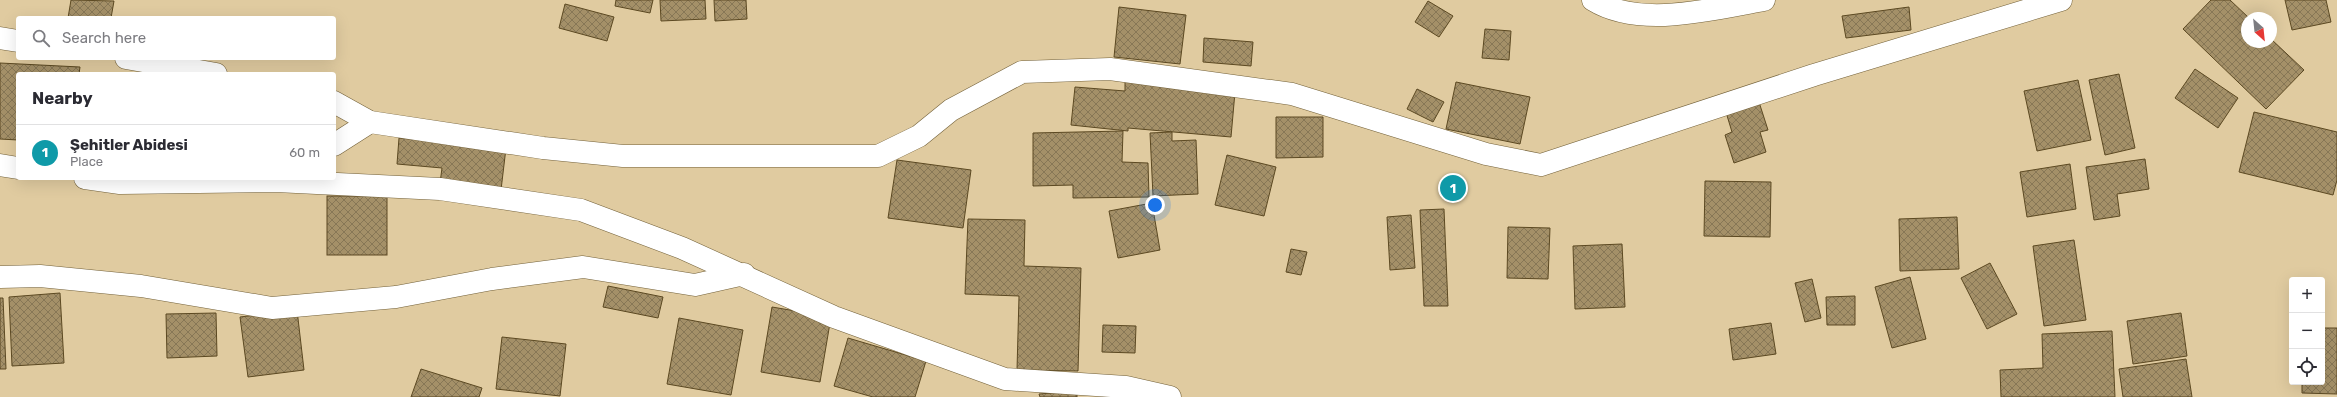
<!DOCTYPE html>
<meta charset="utf-8">
<style>
body{margin:0;font-family:Rubik,sans-serif;background:#f2f2f3;color:#2b2b33}
.controls{position:absolute;right:12px;bottom:12px;display:grid;overflow:hidden;border-radius:4px;box-shadow:0 4px 16px #0002}
.controls button{width:36px;height:36px;display:grid;place-items:center;padding:0;border:0;border-bottom:1px solid #e1e1e2;background:#fff;color:#2b2b33;font:20px sans-serif}
.compass{position:absolute;left:2241px;top:12px;width:36px;height:36px;border-radius:50%;background:#fff;box-shadow:0 4px 16px #0002;rotate:153deg}
.you{position:absolute;left:1155px;top:205px;width:14px;height:14px;margin:-10px;border:3px solid #fff;border-radius:50%;background:#1a73e8;box-shadow:0 0 0 6px #1a73e833}
.badge{display:grid;place-items:center;width:26px;height:26px;border-radius:50%;background:#7c3aed;color:#fff;font-size:13px;font-weight:700}
.pin{position:absolute;translate:-50% -50%;border:2px solid #fff;box-shadow:0 1px 4px #0006}
.list{margin:0;padding:0;list-style:none}
h2{display:flex;justify-content:space-between;align-items:center;height:52px;margin:0;padding:0 16px;font-size:17px}
h2 small{font-size:13px;font-weight:400;color:#7c7c81}
.list li{display:grid;grid-template-columns:26px 1fr auto;gap:12px;align-items:center;box-sizing:border-box;height:56px;padding:0 16px;border-top:1px solid #e1e1e2}
.list b{display:block;font-size:15px;white-space:nowrap}
.list p{margin:0;font-size:13px;white-space:nowrap;color:#7c7c81}
.list em{font-size:13px;font-style:normal;color:#7c7c81}
.icon{flex:none;width:22px;height:22px;fill:none;stroke:currentColor;stroke-width:2;stroke-linecap:round;stroke-linejoin:round}
.map{position:relative;flex:none;width:2337px;height:397px;overflow:hidden}
.search{position:absolute;background:#fff;box-shadow:0 4px 16px #0002;left:16px;top:16px;width:320px;height:44px;display:flex;align-items:center;gap:10px;box-sizing:border-box;padding:0 14px;border-radius:4px;color:#7c7c81;font-size:15px}
.panel{position:absolute;background:#fff;box-shadow:0 4px 16px #0002;left:16px;top:72px;width:320px;height:108px;border-radius:4px}
.map>svg:first-child{display:block}
</style>
<div class="map">
<svg width="2337" height="397" viewBox="0 0 2337 397">
<defs>
<pattern id="building-cross-hatch" width="8" height="8" patternUnits="userSpaceOnUse"><rect width="8" height="8" fill="#a49068"/><path d="M0 0l8 8M0 8l8-8" fill="none" stroke="#877756"/></pattern>
</defs>
<rect width="100%" height="100%" fill="#e0cba0"/>
<g fill="url(#building-cross-hatch)" stroke="#5c4922">
<path d="M71 0 114 1 111 18H68Z"/>
<path d="M616 0H653L650 13 615 6Z"/>
<path d="M660 0H705L706 19 661 21Z"/>
<path d="M714 0H746L747 19 715 21Z"/>
<path d="M2211 0H2230L2249 18H2247V42H2271V39L2304 70 2266 109 2183 29Z"/>
<path d="M2285 0H2326L2331 22 2292 30Z"/>
<path d="M1428 1 1453 16 1439 37 1415 22Z"/>
<path d="M565 4 614 17 607 41 559 28Z"/>
<path d="M1119 7 1186 15 1180 64 1114 57Z"/>
<path d="M1909 7 1911 30 1846 38 1842 16Z"/>
<path d="M1485 29 1511 31 1509 60 1482 58Z"/>
<path d="M1204 38 1253 42 1251 66 1203 62Z"/>
<path d="M0 63 80 67 79 74H18V140L0 139Z"/>
<path d="M2195 69 2238 98 2218 128 2175 98Z"/>
<path d="M2119 74 2135 148 2105 155 2089 80Z"/>
<path d="M2078 80 2091 140 2037 151 2024 91Z"/>
<path d="M1125 81 1235 92 1231 137 1128 128V131L1071 125 1075 87 1125 91Z"/>
<path d="M1456 82 1530 97 1520 144 1446 129Z"/>
<path d="M1417 89 1444 102 1433 122 1407 109Z"/>
<path d="M1758 99 1768 130 1760 132 1766 152 1734 163 1725 135 1732 132 1725 109Z"/>
<path d="M2254 112 2337 132V180L2333 195 2239 172Z"/>
<path d="M1276 117H1323V157L1276 158Z"/>
<path d="M1123 131 1122 162 1148 163 1149 197 1073 198V185L1033 186V133Z"/>
<path d="M1172 132V141L1196 140 1198 194 1153 196 1150 133Z"/>
<path d="M399 138 506 148 501 190 440 183 442 168 397 164Z"/>
<path d="M1227 155 1276 167 1264 216 1215 205Z"/>
<path d="M2145 159 2149 189 2117 194 2120 216 2094 220 2086 167Z"/>
<path d="M897 160 971 170 963 228 888 218Z"/>
<path d="M2070 164 2076 209 2027 217 2020 172Z"/>
<path d="M1705 181 1771 182 1770 237 1704 236Z"/>
<rect x="327" y="196" width="60" height="59"/>
<path d="M1152 203 1160 250 1118 258 1109 211Z"/>
<path d="M1444 209 1448 306H1424L1420 210Z"/>
<path d="M1411 215 1415 268 1390 270 1387 217Z"/>
<path d="M1957 217 1959 269 1900 271 1899 219Z"/>
<path d="M968 219 1025 220 1024 266 1081 268 1078 371 1017 370 1019 296 965 294Z"/>
<path d="M1508 227 1550 228 1548 279 1507 278Z"/>
<path d="M2074 240 2086 320 2044 326 2033 246Z"/>
<path d="M1622 244 1625 307 1575 309 1573 246Z"/>
<path d="M1291 249 1307 252 1301 275 1286 272Z"/>
<path d="M1990 263 2017 314 1987 329 1961 278Z"/>
<path d="M1910 277 1926 339 1892 348 1875 287Z"/>
<path d="M1812 279 1821 318 1805 322 1795 283Z"/>
<path d="M608 286 663 297 658 318 603 307Z"/>
<path d="M60 293 64 363 12 366 9 297Z"/>
<path d="M1855 296V325H1827L1826 297Z"/>
<path d="M0 298H3L6 369H0Z"/>
<path d="M772 307 831 317 820 382 761 372Z"/>
<path d="M297 310 304 370 248 377 240 317Z"/>
<path d="M216 313 217 356 167 358 166 314Z"/>
<path d="M2181 313 2187 356 2133 364 2127 321Z"/>
<path d="M679 318 743 330 731 395 667 384Z"/>
<path d="M1771 323 1776 354 1733 360 1729 329Z"/>
<path d="M1103 325 1136 326 1135 353 1102 352Z"/>
<path d="M2322 328H2337V394L2302 393V382H2322Z"/>
<path d="M2112 331 2115 397H2001L2000 370 2043 368 2042 334Z"/>
<path d="M502 337 566 344 560 396 496 389Z"/>
<path d="M848 338 926 361 915 397H873L834 386Z"/>
<path d="M2186 359 2192 397H2123L2119 369Z"/>
<path d="M421 369 482 388 479 397H411Z"/>
<path d="M1077 391V397H1040L1039 394Z"/>
</g>
<g fill="none" stroke-linecap="round" stroke-linejoin="round">
<g stroke="#736139" stroke-width="23">
<g id="street">
<path d="M0 38 18 41"/>
<path d="M126 58 216 74"/>
<path d="M334 102 370 122 543 148 623 156H878L919 136 951 110 1022 72 1110 69 1292 94 1486 154 1541 165 1814 75 2061 0"/>
<path d="M334 145 370 122"/>
<path d="M0 165 18 168"/>
<path d="M85 178 120 183 276 181 440 189 581 210 682 248 834 317 1005 379 1126 387 1170 397"/>
<path d="M0 277 40 276 141 286 272 308 396 297 492 279 583 267 695 285 744 274"/>
</g>
</g>
<g stroke="#736139" stroke-width="23">
<path id="secondary" d="M1593 0C1640 29 1713 9 1764 0"/>
</g>
<use href="#street" stroke="#fff" stroke-width="22"/>
<use href="#secondary" stroke="#fff" stroke-width="22"/>
</g>
</svg>
<div class="controls">
<button>+</button>
<button>−</button>
<button><svg class="icon" aria-label="locate" viewBox="0 0 24 24"><circle cx="12" cy="12" r="6"/><path d="M12 2v4M12 18v4M2 12h4M18 12h4"/></svg></button>
</div>
<svg class="compass" viewBox="-18 -18 36 36"><path d="M0-13l5 13h-10z" fill="#e53935"/><path d="M0 13l5-13h-10z" fill="#7c7c81"/></svg>
<div class="you"></div>
<div class="pin badge" style="left:1453px;top:188px;background:#0f9aa8">1</div>
<div class="search"><svg class="icon" aria-label="search" viewBox="0 0 24 24"><circle cx="10" cy="10" r="6"/><path d="M15 15l6 6"/></svg>Search here</div>
<section class="panel">
<h2>Nearby<small></small></h2>
<ul class="list">
<li><span class="badge" style="background:#0f9aa8">1</span><div><b>Şehitler Abidesi</b><p>Place</p></div><em>60 m</em></li>
</ul>
</section>
</div>
